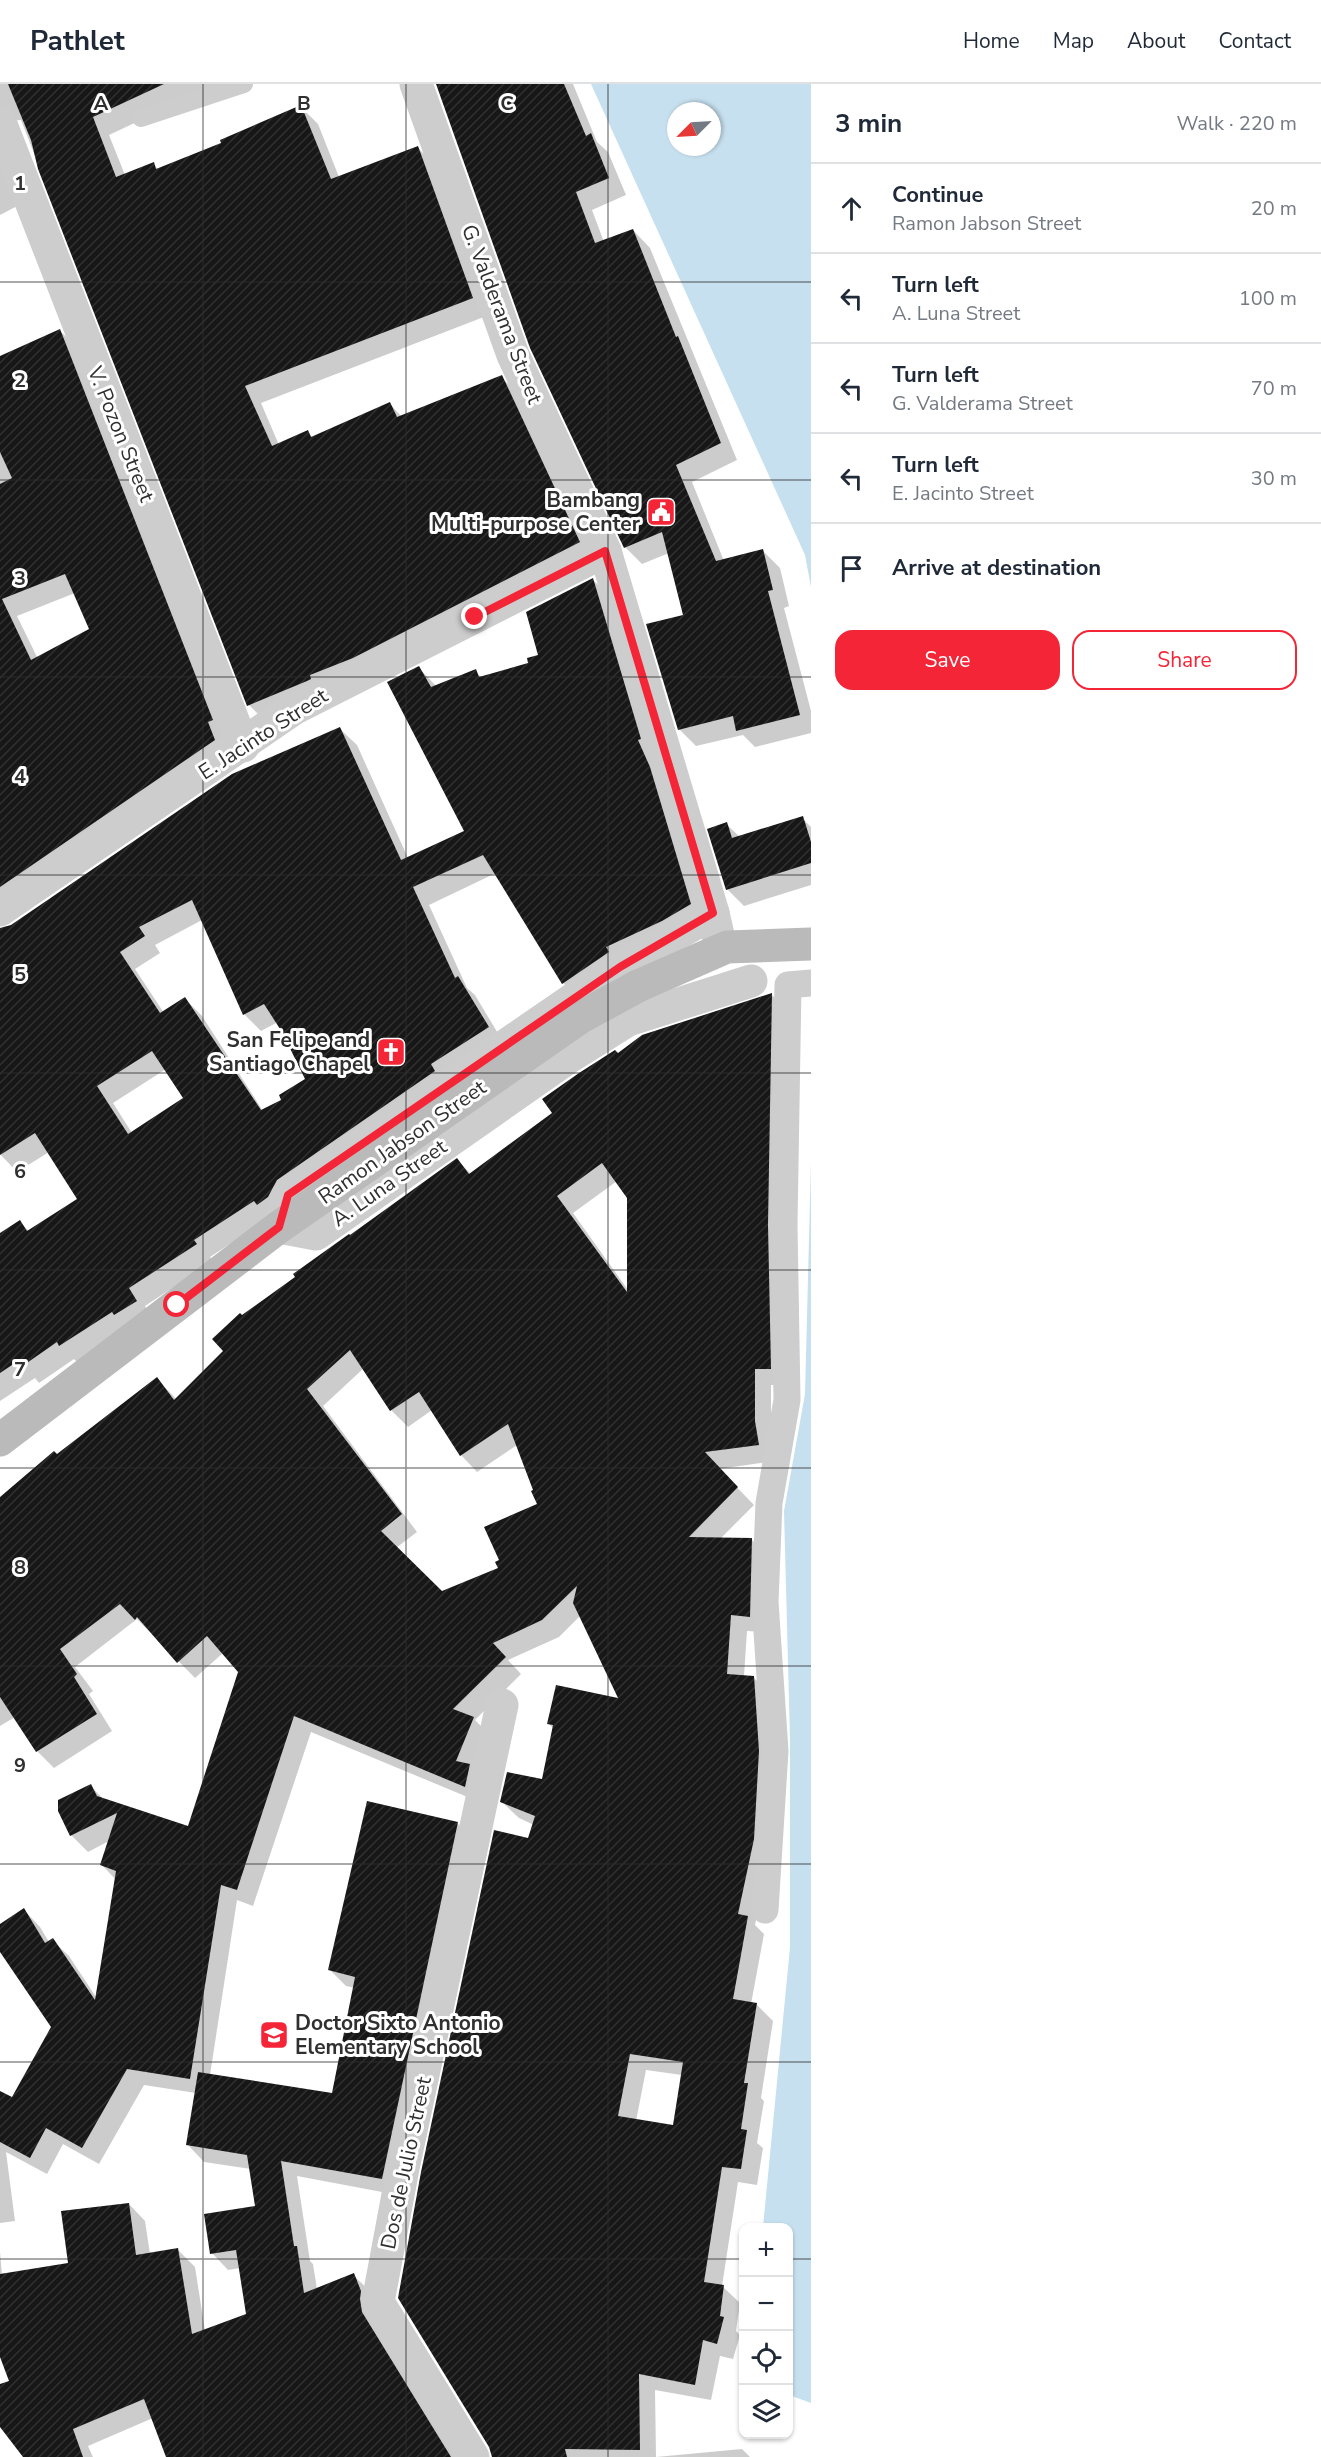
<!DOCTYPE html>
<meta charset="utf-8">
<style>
body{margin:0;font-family:"Nunito Sans",sans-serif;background:#f2f2f3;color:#1f2937}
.controls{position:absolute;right:18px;bottom:18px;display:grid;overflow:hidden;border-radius:12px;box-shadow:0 2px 4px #0004}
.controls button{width:54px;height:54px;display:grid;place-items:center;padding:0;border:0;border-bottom:2px solid #e0e1e3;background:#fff;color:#1f2937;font:30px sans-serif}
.compass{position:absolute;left:667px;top:18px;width:54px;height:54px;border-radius:50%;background:#fff;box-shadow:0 2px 4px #0004;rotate:246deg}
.stop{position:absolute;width:18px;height:18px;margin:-14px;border:4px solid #f32537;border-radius:50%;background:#fff}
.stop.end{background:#f32537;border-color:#fff;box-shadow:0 2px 6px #0008}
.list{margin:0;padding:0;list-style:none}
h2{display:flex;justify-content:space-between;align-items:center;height:78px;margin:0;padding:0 24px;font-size:26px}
h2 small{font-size:20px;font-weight:400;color:#747a83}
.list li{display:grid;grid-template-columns:39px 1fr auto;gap:18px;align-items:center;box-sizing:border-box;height:90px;padding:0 24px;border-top:2px solid #e0e1e3}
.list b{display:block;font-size:22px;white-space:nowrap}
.list p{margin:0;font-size:20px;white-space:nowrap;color:#747a83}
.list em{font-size:20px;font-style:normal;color:#747a83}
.actions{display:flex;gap:12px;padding:18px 24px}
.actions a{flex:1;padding:14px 0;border:2px solid #f32537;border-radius:18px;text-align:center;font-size:21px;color:#f32537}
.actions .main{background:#f32537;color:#fff}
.icon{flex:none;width:33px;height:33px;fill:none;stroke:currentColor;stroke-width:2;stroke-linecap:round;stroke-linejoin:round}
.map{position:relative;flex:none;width:811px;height:2373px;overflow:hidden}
header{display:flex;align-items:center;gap:36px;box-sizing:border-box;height:84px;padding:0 30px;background:#fff;border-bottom:2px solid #e0e1e3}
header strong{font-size:28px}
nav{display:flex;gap:33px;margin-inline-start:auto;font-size:21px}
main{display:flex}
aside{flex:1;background:#fff}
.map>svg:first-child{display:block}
</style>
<header>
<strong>Pathlet</strong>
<nav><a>Home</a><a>Map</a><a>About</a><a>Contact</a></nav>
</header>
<main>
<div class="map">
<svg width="811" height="2373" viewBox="0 0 811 2373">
<defs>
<pattern id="building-hatch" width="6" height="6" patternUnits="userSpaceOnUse" patternTransform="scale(1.5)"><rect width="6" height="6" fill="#171717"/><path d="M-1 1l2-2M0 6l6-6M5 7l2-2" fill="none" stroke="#303030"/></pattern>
</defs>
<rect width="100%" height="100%" fill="#fff"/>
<g fill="#c7e0ef" fill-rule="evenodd">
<path d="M591 0H811V503L805 471ZM676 27H712V63H676Z"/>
<path d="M811 1077V2319L789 2311 788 2144 763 2143 790 1863V1656L784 1427 805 1310Z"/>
</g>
<g fill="#0003" fill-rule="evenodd">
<path d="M0 0H227L160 27 109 51 125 91 153 80 159 86 223 60 301 23 318 40 339 93 418 64 435 81 489 231 261 319 279 361 307 348 313 354 390 320 402 333 501 293 519 310 596 476 266 638 249 621 21 36 10 37 0 49Z"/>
<path d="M438 0H573L597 58 608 68 626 111 592 126 604 158 633 146 650 164 737 376 692 398 724 477 763 467 780 484 789 522 784 524 811 627V649L755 663 743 651 696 662 679 645 685 532 669 469 642 480 625 463Z"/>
<path d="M0 66 21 120 0 131Z"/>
<path d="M60 247 77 263 229 653 0 835V273ZM75 509 91 545 38 575 17 532Z"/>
<path d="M593 496 610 512 707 837 580 916 563 899 496 789 429 821 467 904 475 911 505 961 271 1133 210 1173 213 1177 145 1222 153 1235 77 1278 74 1275 39 1299 35 1294 0 1317V1150L19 1138 29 1147 79 1116 49 1068 17 1088 0 1070V846L11 843 340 645 357 661 408 774 466 747 419 584 437 603 475 587 482 594 530 580 540 572ZM202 836 244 930 261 947 278 938 307 996 282 1016 263 1027 202 932 185 915 164 929 135 885 160 869 155 861ZM166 985 185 1014 132 1049 113 1019Z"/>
<path d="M802 734 811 743V801L744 822 727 805 726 740 740 753Z"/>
<path d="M772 911 788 927 787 1301H771V1354L774 1377 719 1385 754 1421 720 1455H751L768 1472 766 1548 747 1547 744 1592 753 1593 770 1610V1772L755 1841 764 1850 751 1920H756L773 1937 761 2014 764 2017 757 2059 763 2064 757 2101 738 2098 722 2202 740 2219 736 2247 740 2251 733 2275 720 2272 711 2316 655 2306 656 2373 742 2365 750 2373H493L529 1756 534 1741 519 1734 502 1718 543 1697 554 1645 549 1640 620 1617 581 1531 559 1553 508 1576 521 1590 475 1636 490 1651 482 1719 311 1648 253 1822 237 1816 210 1991 333 2011 355 1904 346 1902 330 1886 457 1739 474 1756 398 2111 297 2092 310 2177 313 2180 317 2205 353 2191 370 2207 456 2373H168L153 2334 88 2362 93 2373H26L0 2341V2302L11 2297 0 2269V2168L2 2191 70 2180 129 2120 145 2137 150 2170 178 2166 195 2183 205 2247 248 2231 240 2184 228 2186 212 2169 257 2123 251 2085 204 2078 188 2061 196 2009 144 2001 99 2080 63 2060 47 2090 6 2068 15 2137 0 2139V2009L13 2015 53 1943 0 1864V1841L24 1826 40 1843 49 1858 52 1856 69 1872 96 1913 116 1796 102 1781 109 1757 88 1768 71 1751 90 1701 105 1717 189 1743 239 1588 223 1569 195 1594 137 1535 75 1583 93 1607 89 1610 112 1647 54 1684 37 1667 15 1633 0 1642V1415L157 1295 177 1316 225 1267 242 1233 457 1076 471 1090 554 1029 618 971ZM617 1097 628 1113V1206L573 1129ZM364 1284 391 1326 408 1343 432 1326 461 1371 477 1388 517 1361 535 1407 538 1421 500 1485 441 1509 396 1464 417 1448 323 1322ZM646 1986 682 1991 675 2043 636 2037Z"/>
</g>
<g fill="url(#building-hatch)" fill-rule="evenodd">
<path d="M8 0H164L93 33 116 93 154 78 156 85 221 59 220 56 301 21 331 95 418 62 473 214 245 302 272 362 308 346 311 353 390 318 397 333 502 291 580 458 353 574 310 591 311 595 307 597 247 622 38 85 31 56Z"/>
<path d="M436 0H564L586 52 591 49 609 94 576 108 595 159 633 145 676 253 678 252 721 359 676 381 716 477 763 465 773 506 768 507 800 631 736 647 733 632 678 646 646 540 683 531 662 448 624 464 530 264Z"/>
<path d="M60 245 213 636 208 638 215 656 0 803V400L12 394 0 368V272ZM65 490 89 545 31 576 2 515Z"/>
<path d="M593 494 641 655 638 656 650 683 691 820 662 837 606 863 609 868 562 900 483 771 413 803 455 894 458 892 489 943 431 980 435 987 277 1096 268 1113 257 1121 254 1117 194 1156 197 1160 129 1204 137 1217 114 1231 112 1228 59 1262 57 1258 21 1283 18 1277 0 1289V1149L20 1136 27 1147 77 1115 35 1049 0 1071V844L11 841 232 690 340 643 401 776 464 747 387 598 419 582 431 603 476 585 479 593 528 579 527 574 538 571 526 528ZM192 816 243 931 264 920 282 948 305 995 279 1011 281 1016 261 1026 185 913 160 929 120 868 145 852 139 843ZM152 967 183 1014 128 1050 97 1002Z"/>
<path d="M803 732 811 758V779L726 806 707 745 727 738 732 754Z"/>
<path d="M772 909 768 1141 771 1285H755V1337L759 1361 705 1368 738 1403 689 1453 752 1454 750 1533 731 1531 727 1590 754 1592 759 1667 754 1755 738 1830 748 1832 733 1915 757 1919 744 1999H748L741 2045 747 2046 741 2085 722 2083 704 2198 724 2201 720 2232 724 2233 717 2260 703 2256 695 2301 639 2290 640 2366 565 2365 567 2373H492L489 2363 398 2214 421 2088 494 1746 528 1754 535 1732 500 1718 507 1688 542 1695 553 1641 547 1640 556 1601 618 1614 573 1519 577 1502 542 1536 493 1559 506 1573 453 1625 474 1633 456 1677 470 1680 465 1703 294 1632 237 1806 221 1801 190 1995 127 1985 82 2064 46 2044 30 2074 0 2058V2007L12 2013 51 1943 0 1868V1840L24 1824 45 1859 53 1854 95 1916 116 1787 100 1781 117 1729 70 1752 58 1727V1716L91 1700 97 1712 188 1742 238 1588 207 1552 177 1579 137 1533 135 1536 120 1520 60 1565 77 1590 74 1593 97 1630 36 1668 0 1613V1413L54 1367 57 1370 157 1293 174 1316 223 1267 212 1255 240 1229 242 1231 295 1193 293 1190 349 1150 350 1151 457 1074 469 1090 552 1029 542 1015 579 989 615 966 618 969 642 951ZM602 1079 627 1114V1208L557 1112ZM350 1266 390 1327 419 1308 460 1372 508 1340 533 1406 531 1407 537 1420 484 1443 499 1476 495 1478 498 1484 442 1507 381 1447 402 1430 307 1305ZM630 1970 683 1978 673 2041 618 2032Z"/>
<path d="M367 1717 458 1738 382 2095 281 2077 294 2162H297L304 2209 354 2189 361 2207 360 2215 362 2228 451 2373H166L144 2315 73 2345 83 2373H23L0 2343V2300L9 2297 0 2273V2190L68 2179 61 2127 129 2119 136 2171 178 2164 192 2250 246 2230 236 2166 210 2170 204 2130 255 2122 247 2071 186 2061 198 1988 332 2009 355 1893 328 1886Z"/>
</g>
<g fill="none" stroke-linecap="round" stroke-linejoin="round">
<path stroke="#cdcdcd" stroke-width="18" d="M141 34 244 0"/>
<path stroke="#cdcdcd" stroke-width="27" d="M765 1826 775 1667 765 1518 769 1419 787 1316 784 1141 788 901 811 899"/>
<g stroke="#cdcdcd" stroke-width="33">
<path d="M416 0 513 271 605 467 713 829 718 851"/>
<path d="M0 38 243 662"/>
<path d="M0 826 295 624 605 467"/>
<path d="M713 829 620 883 288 1111 279 1143 316 1150 569 973 628 936 751 897"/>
<path d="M473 2373 378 2218 403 2084 502 1621"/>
</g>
<path stroke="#bababa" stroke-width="33" d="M0 1356 279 1143 581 933 638 902"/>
<path stroke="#bababa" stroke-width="33" d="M638 902 727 863 811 860"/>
</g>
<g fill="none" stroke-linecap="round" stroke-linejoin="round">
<path stroke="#f32537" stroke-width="8" d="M177 1221 279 1143 288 1111 620 883 713 829 605 467 475 533"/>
</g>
<path fill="none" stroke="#303030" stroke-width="1.5" stroke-opacity="0.55" d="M203 0V2373M406 0V2373M608 0V2373M0 198H811M0 396H811M0 593H811M0 791H811M0 989H811M0 1186H811M0 1384H811M0 1582H811M0 1780H811M0 1978H811M0 2175H744M788 2175H811"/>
<defs>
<g id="civic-square" transform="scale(1.5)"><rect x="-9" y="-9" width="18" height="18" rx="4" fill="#f32537" stroke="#fff"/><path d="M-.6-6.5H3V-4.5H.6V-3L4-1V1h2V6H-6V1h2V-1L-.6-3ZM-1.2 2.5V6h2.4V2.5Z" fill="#fff"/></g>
<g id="church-square" transform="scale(1.5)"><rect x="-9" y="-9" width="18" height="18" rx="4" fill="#f32537" stroke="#fff"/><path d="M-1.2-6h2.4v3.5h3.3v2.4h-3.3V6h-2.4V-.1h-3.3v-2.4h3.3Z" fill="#fff"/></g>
<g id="school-square" transform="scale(1.5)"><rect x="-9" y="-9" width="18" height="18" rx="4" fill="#f32537" stroke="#fff"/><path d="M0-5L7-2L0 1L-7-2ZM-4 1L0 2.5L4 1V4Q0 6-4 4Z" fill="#fff"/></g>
</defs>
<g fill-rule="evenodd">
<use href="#civic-square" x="661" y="428"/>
<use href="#church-square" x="391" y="968"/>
<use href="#school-square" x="274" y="1951"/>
</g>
<g text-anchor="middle" stroke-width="6" stroke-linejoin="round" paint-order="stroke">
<g font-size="21" fill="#303030" stroke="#fff">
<text transform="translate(502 230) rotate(69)" y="7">G. Valderama Street</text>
<text transform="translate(121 350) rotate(68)" y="7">V. Pozon Street</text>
<text transform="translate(263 650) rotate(-33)" y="7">E. Jacinto Street</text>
<text transform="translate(402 1058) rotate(-35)" y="7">Ramon Jabson Street</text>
<text transform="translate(389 1099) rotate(-35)" y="7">A. Luna Street</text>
<text transform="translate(406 2079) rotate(-78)" y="7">Dos de Julio Street</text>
</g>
<g font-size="21" font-weight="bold" fill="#303030" stroke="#fff" text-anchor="end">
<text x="640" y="423">Bambang<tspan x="640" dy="24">Multi-purpose Center</tspan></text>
<text x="370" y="963">San Felipe and<tspan x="370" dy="24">Santiago Chapel</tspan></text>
<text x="295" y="1946" text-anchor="start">Doctor Sixto Antonio<tspan x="295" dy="24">Elementary School</tspan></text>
</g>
</g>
<g font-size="20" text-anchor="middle" font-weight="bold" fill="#303030" stroke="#fff" stroke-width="6" stroke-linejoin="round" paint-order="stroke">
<text x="101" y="26">A</text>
<text x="304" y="26">B</text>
<text x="507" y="26">C</text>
<text x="20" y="106">1</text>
<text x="20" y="303">2</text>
<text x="20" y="501">3</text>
<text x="20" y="699">4</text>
<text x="20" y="897">5</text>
<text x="20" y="1094">6</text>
<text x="20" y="1292">7</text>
<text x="20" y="1490">8</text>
<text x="20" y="1688">9</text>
</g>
</svg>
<div class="controls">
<button>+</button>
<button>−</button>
<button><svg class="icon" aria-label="locate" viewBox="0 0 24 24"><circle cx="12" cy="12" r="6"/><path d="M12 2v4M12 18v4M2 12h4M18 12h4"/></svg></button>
<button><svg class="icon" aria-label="layers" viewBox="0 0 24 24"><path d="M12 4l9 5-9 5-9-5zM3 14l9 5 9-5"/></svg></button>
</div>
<svg class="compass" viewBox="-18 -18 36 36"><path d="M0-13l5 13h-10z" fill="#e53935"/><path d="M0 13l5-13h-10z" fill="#747a83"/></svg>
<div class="stop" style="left:177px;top:1221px"></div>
<div class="stop end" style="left:475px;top:533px"></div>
</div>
<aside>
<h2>3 min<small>Walk · 220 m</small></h2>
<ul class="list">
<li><svg class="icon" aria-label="ahead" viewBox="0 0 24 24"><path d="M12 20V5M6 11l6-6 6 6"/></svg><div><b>Continue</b><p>Ramon Jabson Street</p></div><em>20 m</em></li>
<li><svg class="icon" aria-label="left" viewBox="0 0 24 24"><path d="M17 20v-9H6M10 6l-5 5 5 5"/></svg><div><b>Turn left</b><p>A. Luna Street</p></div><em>100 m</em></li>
<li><svg class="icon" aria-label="left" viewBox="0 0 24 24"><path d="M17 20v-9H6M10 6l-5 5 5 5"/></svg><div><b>Turn left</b><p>G. Valderama Street</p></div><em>70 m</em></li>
<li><svg class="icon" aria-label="left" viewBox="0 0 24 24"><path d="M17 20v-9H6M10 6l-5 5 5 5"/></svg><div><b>Turn left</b><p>E. Jacinto Street</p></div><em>30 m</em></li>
<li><svg class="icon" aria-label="arrive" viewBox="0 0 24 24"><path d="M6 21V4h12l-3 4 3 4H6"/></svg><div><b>Arrive at destination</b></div></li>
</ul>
<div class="actions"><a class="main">Save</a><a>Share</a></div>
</aside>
</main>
